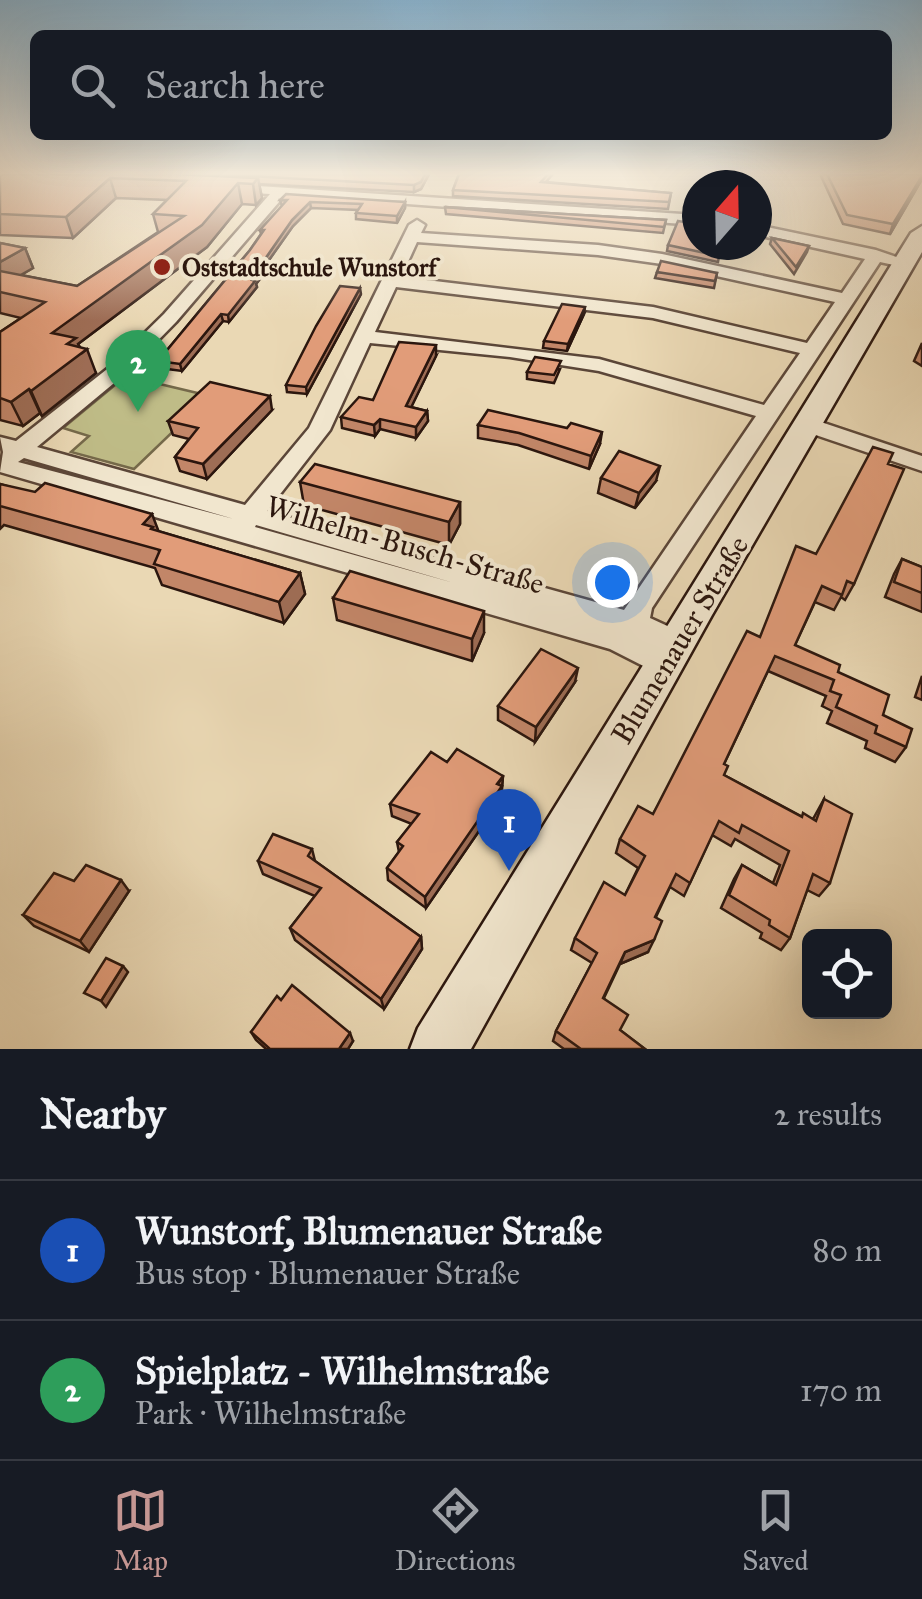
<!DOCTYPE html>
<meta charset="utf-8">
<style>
body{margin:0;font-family:"IM FELL Great Primer",serif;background:#20242c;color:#f1f3f6}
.controls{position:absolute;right:30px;bottom:30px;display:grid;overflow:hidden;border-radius:15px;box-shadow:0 10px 40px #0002}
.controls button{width:90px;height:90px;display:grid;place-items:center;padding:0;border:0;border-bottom:2px solid #363941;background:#171b24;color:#f1f3f6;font:50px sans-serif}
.compass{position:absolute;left:682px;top:170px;width:90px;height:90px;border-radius:50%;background:#171b24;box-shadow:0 10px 40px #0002;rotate:20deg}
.you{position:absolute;left:612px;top:582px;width:35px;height:35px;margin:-25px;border:8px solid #fff;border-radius:50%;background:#1a73e8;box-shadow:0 0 0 15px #1a73e833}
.badge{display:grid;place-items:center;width:65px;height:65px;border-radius:50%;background:#c59692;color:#fff;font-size:32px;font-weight:700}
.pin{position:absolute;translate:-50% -82px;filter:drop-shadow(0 2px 5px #0008)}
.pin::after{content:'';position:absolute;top:52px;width:35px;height:30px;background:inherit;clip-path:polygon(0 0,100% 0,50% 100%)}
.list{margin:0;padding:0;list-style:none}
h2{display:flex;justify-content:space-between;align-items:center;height:130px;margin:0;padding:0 40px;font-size:42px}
h2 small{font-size:32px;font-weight:400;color:#9ea1a6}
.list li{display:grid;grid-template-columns:65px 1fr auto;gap:30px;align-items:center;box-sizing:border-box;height:140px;padding:0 40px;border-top:2px solid #363941}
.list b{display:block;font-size:38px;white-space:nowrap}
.list p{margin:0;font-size:32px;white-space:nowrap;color:#9ea1a6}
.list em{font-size:32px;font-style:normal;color:#9ea1a6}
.icon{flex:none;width:55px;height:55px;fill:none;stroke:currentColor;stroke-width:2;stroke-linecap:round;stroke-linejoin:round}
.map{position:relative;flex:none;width:922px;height:1049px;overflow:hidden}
.search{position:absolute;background:#171b24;box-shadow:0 10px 40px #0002;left:30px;right:30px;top:30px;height:110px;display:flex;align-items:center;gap:25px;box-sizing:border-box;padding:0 35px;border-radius:15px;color:#9ea1a6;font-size:38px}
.sheet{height:410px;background:#171b24}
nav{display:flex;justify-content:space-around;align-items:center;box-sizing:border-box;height:140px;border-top:2px solid #363941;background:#171b24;font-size:28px;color:#9ea1a6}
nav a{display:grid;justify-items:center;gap:5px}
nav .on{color:#c59692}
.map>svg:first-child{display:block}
</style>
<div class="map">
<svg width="922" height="1049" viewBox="0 0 922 1049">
<rect width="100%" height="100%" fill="#ead8b4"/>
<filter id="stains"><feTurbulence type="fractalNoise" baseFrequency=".002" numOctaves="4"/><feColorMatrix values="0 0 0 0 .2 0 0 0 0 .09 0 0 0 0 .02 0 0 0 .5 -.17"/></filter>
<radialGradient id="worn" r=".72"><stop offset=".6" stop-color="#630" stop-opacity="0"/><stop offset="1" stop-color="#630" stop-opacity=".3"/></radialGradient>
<path fill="#bfbc87" stroke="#75694a" stroke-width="2.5" d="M126 376 210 396 134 469 71 452 89 436 63 428Z"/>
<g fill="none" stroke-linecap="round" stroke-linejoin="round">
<g stroke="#5b4638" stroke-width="5">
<g id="street">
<path d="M229 184 697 215V225L285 195 176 322 125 374 37 447 245 505 309 428 409 225 417 220 425 225 421 233 598 245 662 254 842 293 865 259 757 235V225L876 250 911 262 903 267 880 262 652 608 650 618 687 635 691 643 687 651 677 655 657 647 675 656 680 665 675 674 665 677 610 649 0 472 3 452 0 437 16 441 111 366 164 314 270 194 224 191V185ZM417 242 598 255 662 264 835 302 807 343 653 307 401 277ZM396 287 653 318 800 353 764 405 599 359 375 332ZM370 343 510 357 599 371 756 416 624 610 267 511 330 430ZM24 458 234 519 18 462ZM256 525 454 583 255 527Z"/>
<path d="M809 418 922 456V471L801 430 798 425 801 420Z"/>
</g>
</g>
<g stroke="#2b160e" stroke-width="5">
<path id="secondary" d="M922 226V252L712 615 471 1049H410L418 1028 911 233Z"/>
</g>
<use href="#street" fill="#f1e6ce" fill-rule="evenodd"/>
<use href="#secondary" fill="#f1e6ce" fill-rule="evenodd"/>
</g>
<g fill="#c28668" stroke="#2b160e" stroke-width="2.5">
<path d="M3 174H429L421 189 414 192 259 184 262 198 256 205 242 204 207 247 78 344 96 373 42 416 40 413 23 426 0 420V332L21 318 0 313V243L25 248 33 268 21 275 77 286 158 232 153 214 167 200 116 198 73 238 0 235V176Z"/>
<path d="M459 174H553L546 182 671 193 668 209 453 196V190Z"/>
<path d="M820 174H922V179L890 234 843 224Z"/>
<path d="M280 200 405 202V208L397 223 356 219V213L358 210 311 208 293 226 269 260 270 266 256 284 257 287 229 322 223 321 182 371 160 368 158 361 250 250 261 234 260 230 282 206Z"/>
<path d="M445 207 666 220 663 233 446 214Z"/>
<path d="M772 238 809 246 807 252 794 274 770 244Z"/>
<path d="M668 245H721L718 262 667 251Z"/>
<path d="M657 272 717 273 714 288 655 278Z"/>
<path d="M361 294 307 394 287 392 286 385Z"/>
<path d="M584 314 567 351 543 348 544 341Z"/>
<path d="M922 343V366L914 361Z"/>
<path d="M436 356 411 407 427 411 428 421 416 438 380 429 375 436 342 428 341 417 373 400Z"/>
<path d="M560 369 554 383 527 379V372Z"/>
<path d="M272 410 207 479 180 471 175 457 189 439 173 435 168 421Z"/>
<path d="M478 425 600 444 589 469 518 445 478 438Z"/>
<path d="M888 464 854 584 845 600 841 597 834 610 815 602 795 645 838 672 883 715 906 747 895 762 865 748 867 741 827 723 832 711 822 706 826 696 768 671 724 764V775L801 816 813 819 824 799 830 883 819 896 807 890 790 938 781 950 760 938 762 933 721 908 734 879 742 865 773 883 780 865 735 839 731 846 712 835 684 896 670 887 656 917 648 952 620 964 604 998 620 1030 645 1049H564L553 1041 556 1031 592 963 571 950 575 938 625 895 638 868 616 853 620 839 653 814 760 637 816 554Z"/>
<path d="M601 478 656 481 635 508 598 493Z"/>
<path d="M300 482 460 502V524L449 545 304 505Z"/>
<path d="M0 484 300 573 305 594 284 623 162 585 155 568 4 525 0 529Z"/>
<path d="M902 559 922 567V612L885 597 894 574Z"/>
<path d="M333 598 484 633 472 661 337 620Z"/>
<path d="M922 676V700L915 697Z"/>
<path d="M575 682 535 742 498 720V706Z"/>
<path d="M447 762 503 776 501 799 426 908 388 880 387 868 399 852 397 842 412 824 392 816 390 804Z"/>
<path d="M312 849 315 861 421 937 422 949 384 1009 295 940 290 928 315 896 263 874 258 861Z"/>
<path d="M129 891 89 952 34 926 23 915Z"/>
<path d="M281 1000 353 1041 348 1049H266L256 1040 251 1032Z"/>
</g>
<g fill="#9e6d55" stroke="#2b160e" stroke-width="2.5">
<path d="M425 174H429L421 189 414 192V185Z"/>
<path d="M922 176V179L890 234 893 224Z"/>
<path d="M110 178 116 198 73 238 66 217Z"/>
<path d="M258 178 262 198 256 205 253 184Z"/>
<path d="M238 183 242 204 207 247 78 344 82 353 87 349 96 373 42 416 31 391 52 333Z"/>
<path d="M310 202 311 208 293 226 269 260 270 266 256 284 257 287 229 322 228 315 252 280 265 259 292 220Z"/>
<path d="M405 202V208L397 223V216Z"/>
<path d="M25 248 33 268 0 287V262Z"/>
<path d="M360 288 361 294 307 394 306 387Z"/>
<path d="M585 307 584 314 567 351 568 344Z"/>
<path d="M221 314 223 321 182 371 180 364Z"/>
<path d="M436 345V356L407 416 406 406Z"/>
<path d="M29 389 40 413 23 426 11 402Z"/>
<path d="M270 396 272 410 207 479 203 464Z"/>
<path d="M427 411 428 421 416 438V427Z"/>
<path d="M380 419V429L375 436 374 425Z"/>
<path d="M602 432 600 444 589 469 591 456Z"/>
<path d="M660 466 656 481 635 508 639 493Z"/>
<path d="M460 502V524L449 545V522Z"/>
<path d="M152 514 160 535 161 548 159 551 155 541 143 524Z"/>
<path d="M300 573 305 594 284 623 279 602Z"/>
<path d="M484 611V633L472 661V639Z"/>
<path d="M578 668 575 682 535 742 536 727Z"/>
<path d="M503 776 501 799 426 908 425 897Z"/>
<path d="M121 880 129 891 89 952 80 941Z"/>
<path d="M421 937 422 949 384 1009 381 999Z"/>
<path d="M654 940 648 952 620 964 625 952Z"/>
<path d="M123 966 128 972 106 1007 101 1001Z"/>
<path d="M350 1033 353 1041 348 1049H339Z"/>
</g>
<g fill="#e19c79" stroke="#2b160e" stroke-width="2.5">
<path d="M3 174H175L258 178 253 184 238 183 202 225 52 333 76 338 67 344 87 349 31 391 29 389 11 402 0 398V332L45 302 0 292V271L77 286 184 216 153 214 186 181 110 178 66 217 0 214V176Z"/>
<path d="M210 174H425L421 182 414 185Z"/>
<path d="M459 174H548L541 182 671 193 669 202 453 190Z"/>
<path d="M827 174H922V176L893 224 847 215Z"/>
<path d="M286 194 405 202 397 216 356 213 362 204 310 202 292 220 265 259H269L252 280 255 281 228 315 221 314 180 364 158 361 250 250 264 230H260L287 200H280Z"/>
<path d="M445 207 666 220 664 227Z"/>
<path d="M678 221 697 224V245H721L719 256 668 245Z"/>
<path d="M772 238 809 246 796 267Z"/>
<path d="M0 243 25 248 0 262Z"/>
<path d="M661 261 717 273 715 281 657 272Z"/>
<path d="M340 286 360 288 306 387 286 385 316 326Z"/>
<path d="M562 304 585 307 568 344 544 341Z"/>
<path d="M399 342 436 345 406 406 427 411 416 427 380 419 374 425 341 417 359 397 373 400Z"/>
<path d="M535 357 561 361 554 375 527 372Z"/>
<path d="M210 382 270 396 203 464 175 457 198 428 168 421Z"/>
<path d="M488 410 567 428 571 423 602 432 591 456 519 433 478 425Z"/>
<path d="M873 447 893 453 888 464 904 469 854 584 847 581 842 595 822 586 795 645 840 665 838 672 889 695 883 715 912 729 906 747 875 733 877 726 836 707 841 695 830 691 834 680 775 656 724 764 728 766 724 775 802 817 803 813 816 821 824 799 852 814 830 883 813 874 790 938 769 925 770 920 729 895 742 865 776 885 789 851 742 825 739 833 719 821 690 883 676 874 655 917 662 921 654 940 625 952 603 998 628 1015 620 1030 645 1049H581L556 1031 597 953 575 938 604 882 625 895 645 856 620 839 638 806 653 814 747 631 760 637 796 546 816 554Z"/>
<path d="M619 451 660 466 639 493 601 478Z"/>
<path d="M315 464 460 502 449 522 300 482Z"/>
<path d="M45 483 152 514 143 524 153 527 151 529 300 573 279 602 154 564 160 550 0 506V484L35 492Z"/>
<path d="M902 559 922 567V593L894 582Z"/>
<path d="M350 571 484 611 472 639 333 598Z"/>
<path d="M541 649 578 668 536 727 498 706Z"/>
<path d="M457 749 503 776 497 784 502 786 425 897 387 868 403 846 397 842 419 814 390 804 431 752 447 762Z"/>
<path d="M273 834 312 849 308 856 421 937 381 999 290 928 321 888 258 861Z"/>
<path d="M86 865 121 880 80 941 23 915 54 873 74 881Z"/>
<path d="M106 958 123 966 101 1001 84 993Z"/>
<path d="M292 985 350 1033 339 1049H270L251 1032 277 996 281 1000Z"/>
</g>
<linearGradient id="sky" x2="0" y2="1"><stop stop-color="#89b6d4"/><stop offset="0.54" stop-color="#f6eddd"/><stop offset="1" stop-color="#f6eddd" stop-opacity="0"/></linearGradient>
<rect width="922" height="321" fill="url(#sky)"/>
<circle fill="#8f2418" stroke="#f1e6ce" stroke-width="4" cx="162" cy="267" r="10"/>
<g text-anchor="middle" stroke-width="8" stroke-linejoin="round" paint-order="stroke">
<g font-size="25" font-weight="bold" fill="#2b160e" stroke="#f1e6ce" text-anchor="start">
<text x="182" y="276">Oststadtschule Wunstorf</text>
</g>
<g font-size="30" fill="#2b160e" stroke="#f1e6ce">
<text transform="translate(405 545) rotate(16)" y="10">Wilhelm-Busch-Straße</text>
<text transform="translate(680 640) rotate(-59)" y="10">Blumenauer Straße</text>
</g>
</g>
<rect width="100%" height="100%" filter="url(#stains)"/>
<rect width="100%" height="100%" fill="url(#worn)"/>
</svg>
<div class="controls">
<button><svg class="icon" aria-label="locate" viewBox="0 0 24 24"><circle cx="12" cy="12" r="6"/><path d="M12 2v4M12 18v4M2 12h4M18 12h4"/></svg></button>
</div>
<svg class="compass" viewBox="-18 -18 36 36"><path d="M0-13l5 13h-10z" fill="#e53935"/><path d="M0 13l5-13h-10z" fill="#9ea1a6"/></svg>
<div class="you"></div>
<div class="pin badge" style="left:509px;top:871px;background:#1a4fb4">1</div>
<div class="pin badge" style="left:138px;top:412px;background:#2e9e5b">2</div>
<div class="search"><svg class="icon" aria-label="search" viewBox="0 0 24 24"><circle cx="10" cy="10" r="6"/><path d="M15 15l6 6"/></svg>Search here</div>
</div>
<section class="sheet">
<h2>Nearby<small>2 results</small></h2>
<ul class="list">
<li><span class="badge" style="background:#1a4fb4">1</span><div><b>Wunstorf, Blumenauer Straße</b><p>Bus stop · Blumenauer Straße</p></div><em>80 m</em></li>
<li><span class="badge" style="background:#2e9e5b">2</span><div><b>Spielplatz - Wilhelmstraße</b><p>Park · Wilhelmstraße</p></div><em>170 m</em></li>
</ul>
</section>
<nav>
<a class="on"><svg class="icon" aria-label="map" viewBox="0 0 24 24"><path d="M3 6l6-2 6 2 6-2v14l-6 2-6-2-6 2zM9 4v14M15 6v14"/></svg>Map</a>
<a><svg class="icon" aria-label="directions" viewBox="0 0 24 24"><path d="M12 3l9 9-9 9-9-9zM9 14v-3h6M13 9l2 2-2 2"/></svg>Directions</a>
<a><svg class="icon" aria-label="saved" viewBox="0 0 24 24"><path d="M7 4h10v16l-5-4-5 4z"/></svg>Saved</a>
</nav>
